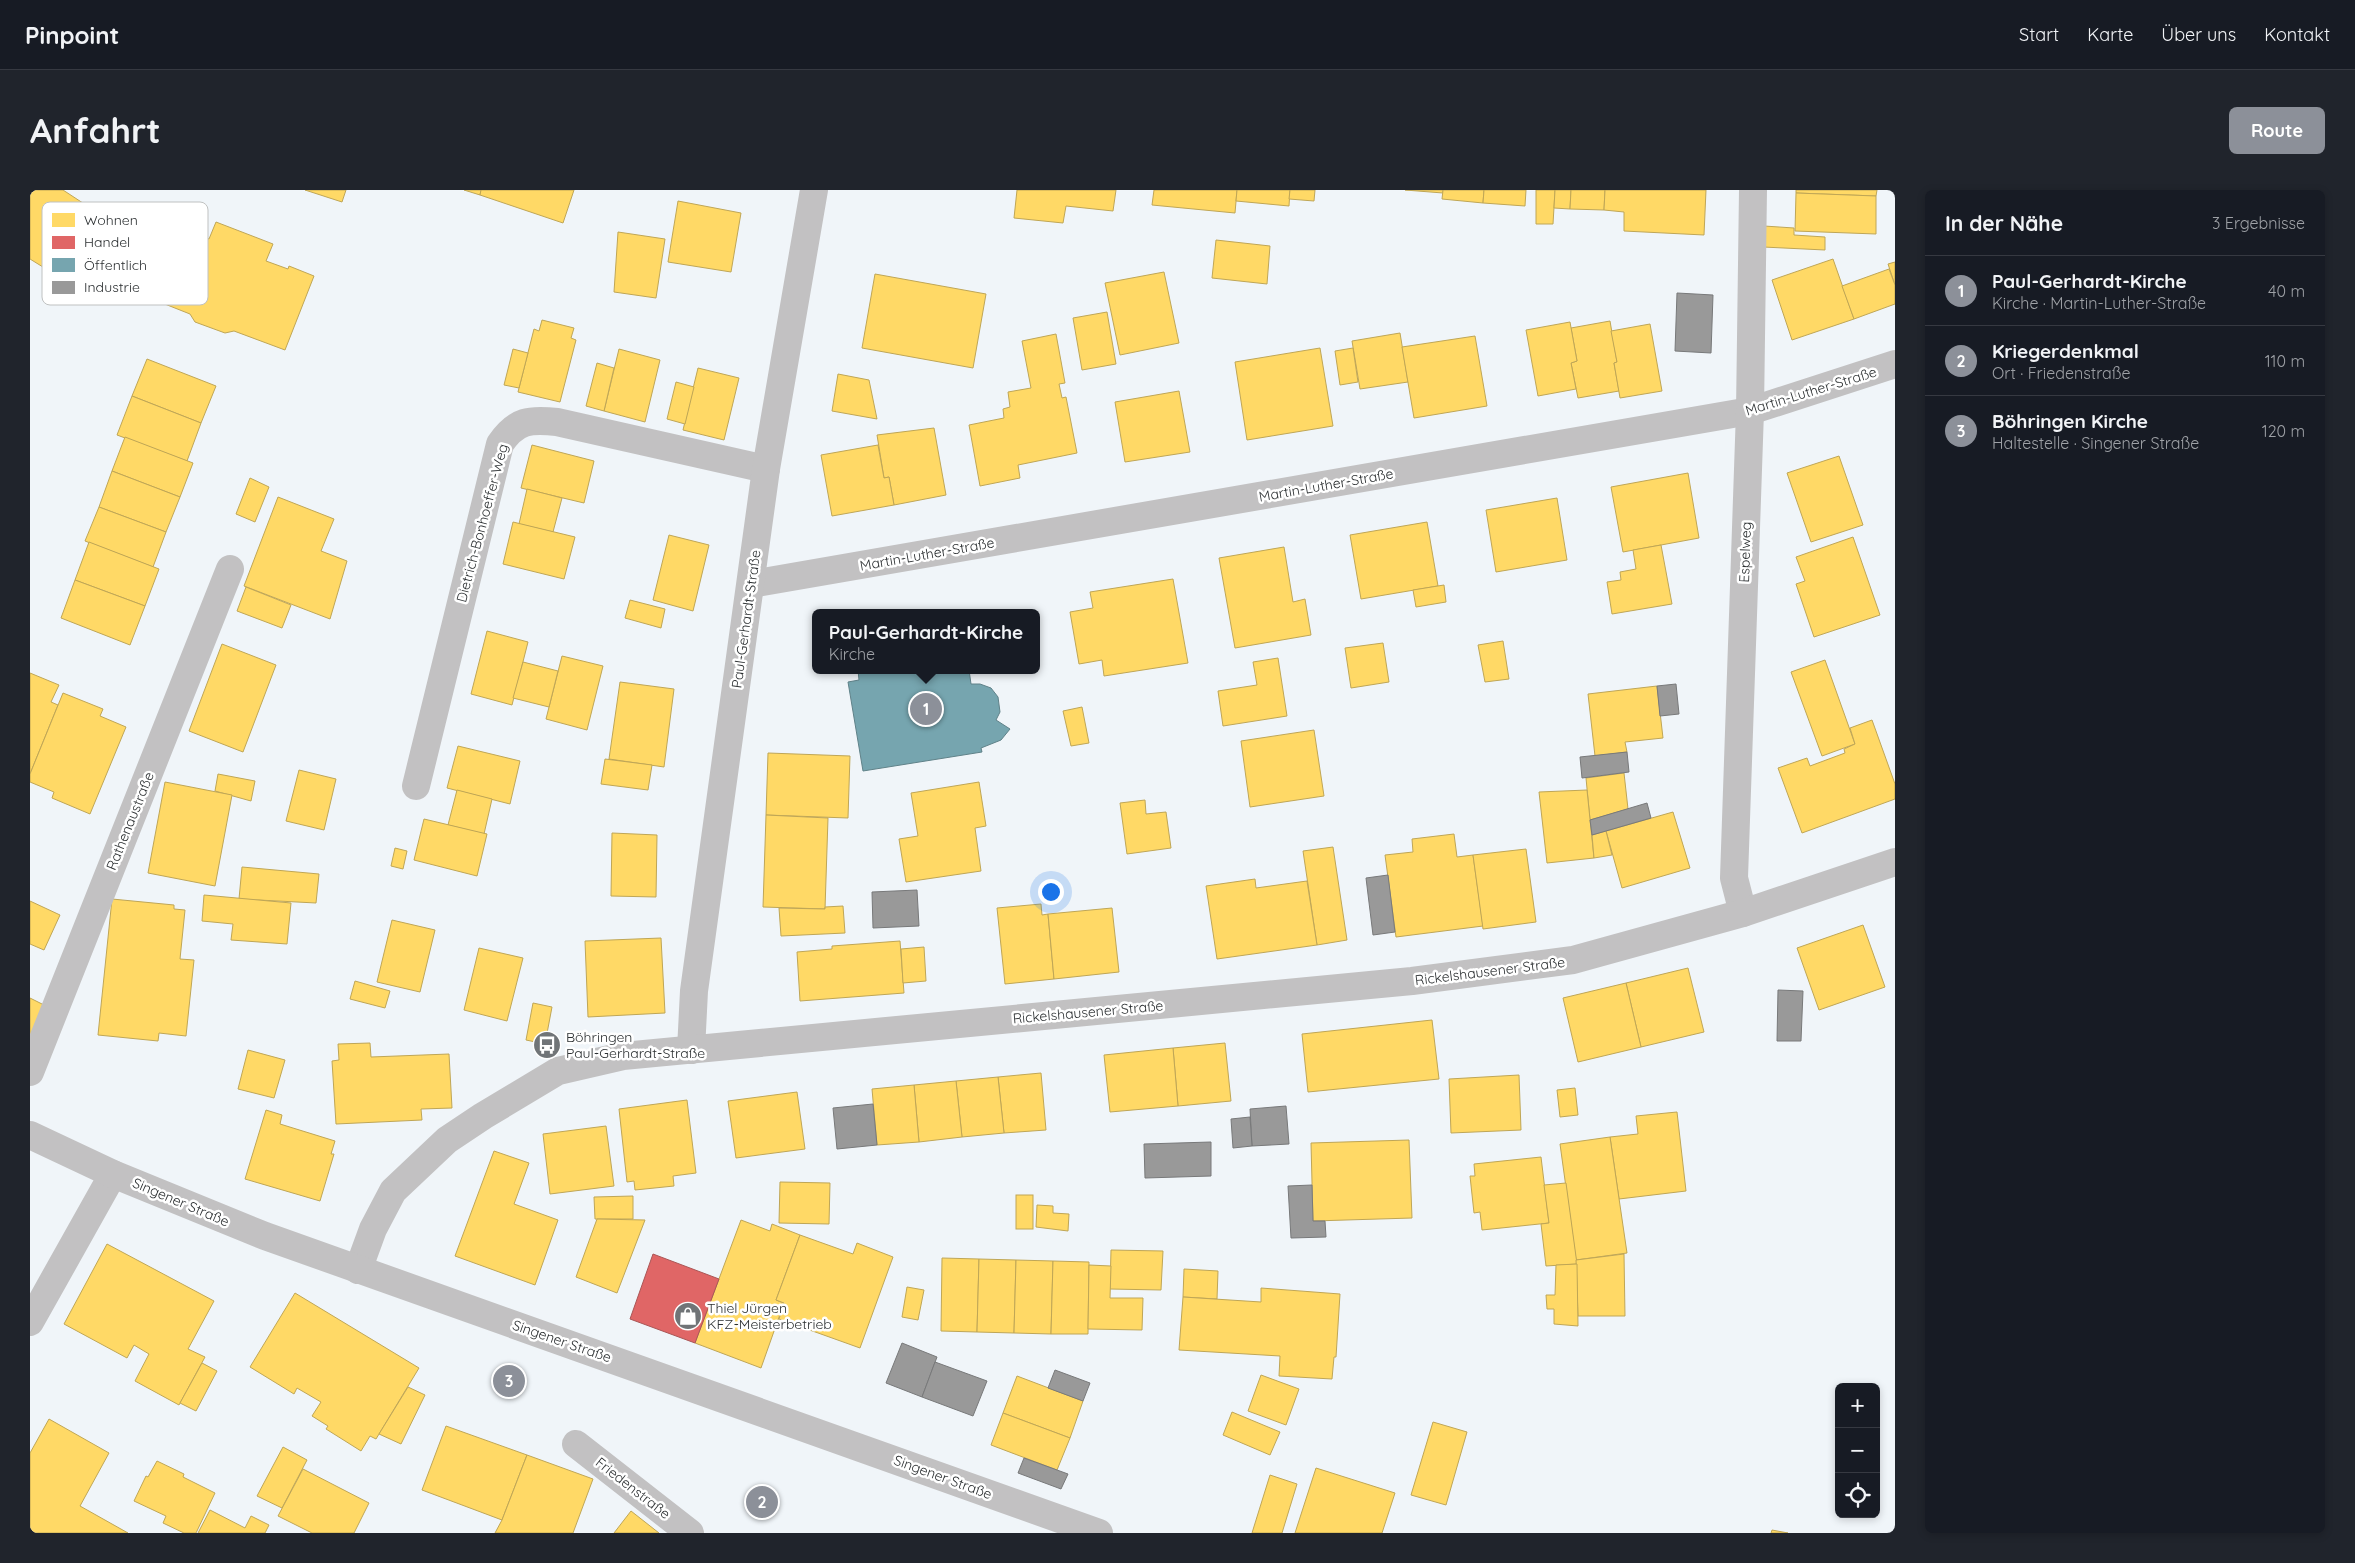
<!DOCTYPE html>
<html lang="de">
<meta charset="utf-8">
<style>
body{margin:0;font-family:Quicksand,sans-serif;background:#20242c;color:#f1f3f6}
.controls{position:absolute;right:15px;bottom:15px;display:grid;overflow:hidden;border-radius:8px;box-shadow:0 2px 8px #0003}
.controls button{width:45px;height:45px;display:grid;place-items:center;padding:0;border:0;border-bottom:1px solid #363941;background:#171b24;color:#f1f3f6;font:25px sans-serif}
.you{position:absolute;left:1020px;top:701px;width:18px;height:18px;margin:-12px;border:4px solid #fff;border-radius:50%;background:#1a73e8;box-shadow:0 0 0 8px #1a73e833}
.badge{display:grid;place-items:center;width:32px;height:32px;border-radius:50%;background:#8c9099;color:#fff;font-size:16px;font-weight:700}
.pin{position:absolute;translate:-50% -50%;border:2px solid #fff;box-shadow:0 1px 5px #0006}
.popup{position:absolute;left:782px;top:419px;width:228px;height:65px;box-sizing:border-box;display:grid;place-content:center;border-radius:8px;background:#171b24;filter:drop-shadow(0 1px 4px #0005);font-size:16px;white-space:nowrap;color:#9ea1a6}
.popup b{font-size:19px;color:#f1f3f6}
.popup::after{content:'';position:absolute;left:50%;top:100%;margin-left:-10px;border:10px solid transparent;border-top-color:#171b24}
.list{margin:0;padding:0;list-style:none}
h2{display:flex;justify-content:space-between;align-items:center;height:65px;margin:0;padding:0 20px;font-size:21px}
h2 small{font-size:16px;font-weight:400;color:#9ea1a6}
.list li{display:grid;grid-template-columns:32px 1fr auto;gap:15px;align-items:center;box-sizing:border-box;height:70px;padding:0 20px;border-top:1px solid #363941}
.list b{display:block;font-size:19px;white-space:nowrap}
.list p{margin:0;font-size:16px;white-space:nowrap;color:#9ea1a6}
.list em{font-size:16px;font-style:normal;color:#9ea1a6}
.icon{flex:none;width:28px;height:28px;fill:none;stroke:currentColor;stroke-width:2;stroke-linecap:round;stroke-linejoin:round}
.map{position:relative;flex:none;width:1865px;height:1343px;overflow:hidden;border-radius:8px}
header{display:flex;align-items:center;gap:30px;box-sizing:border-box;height:70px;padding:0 25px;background:#171b24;border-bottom:1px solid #363941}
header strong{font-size:24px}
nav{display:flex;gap:28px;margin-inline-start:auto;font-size:18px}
.intro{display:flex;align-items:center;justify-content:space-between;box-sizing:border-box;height:120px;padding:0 30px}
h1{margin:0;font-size:35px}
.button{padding:12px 22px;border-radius:8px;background:#8c9099;color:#fff;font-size:18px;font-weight:700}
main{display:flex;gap:30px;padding:0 30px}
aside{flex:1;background:#171b24;border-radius:8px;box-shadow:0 2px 8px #0003}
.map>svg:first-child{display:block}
</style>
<header>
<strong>Pinpoint</strong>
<nav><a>Start</a><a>Karte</a><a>Über uns</a><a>Kontakt</a></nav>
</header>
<div class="intro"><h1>Anfahrt</h1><a class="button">Route</a></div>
<main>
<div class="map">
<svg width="1865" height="1343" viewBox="0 0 1865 1343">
<rect width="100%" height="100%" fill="#f0f5f9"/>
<g fill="#ffd966" stroke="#bfa656">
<path d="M0 0H33L62 19 21 82 0 69Z"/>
<path d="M275 0H316L312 12Z"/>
<path d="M434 0H451L450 5Z"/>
<path d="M451 0H544L533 33 450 5Z"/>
<path d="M987 0H1086L1083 21 1036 16 1033 33 984 28Z"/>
<path d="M1124 0H1207L1205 23 1122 15Z"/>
<path d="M1207 0H1260L1259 16 1206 11Z"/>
<path d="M1260 0H1285L1284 11 1259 9Z"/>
<path d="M1375 0H1413V3Z"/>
<path d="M1413 0H1454L1453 13 1412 9Z"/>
<path d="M1454 0H1496L1495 16 1453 13Z"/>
<path d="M1506 0H1525L1523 34H1506Z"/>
<path d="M1525 0H1541L1540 19 1524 18Z"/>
<path d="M1541 0H1575L1574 20 1540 19Z"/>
<path d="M1575 0H1676L1674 45 1594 41V22L1574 20Z"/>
<path d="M1766 0H1847L1846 6 1766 3Z"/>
<path d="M1766 3 1846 6V44L1765 41Z"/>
<path d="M648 11 711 23 701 82 638 72Z"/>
<path d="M129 30 179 49 186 32 243 54 236 71 258 79 259 76 284 86 255 160 204 141 195 143 165 132 160 124 102 101Z"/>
<path d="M1734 36 1764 38V45L1795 47V60L1733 57Z"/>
<path d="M588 42 635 49 626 108 584 102Z"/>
<path d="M1186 50 1240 56 1237 94 1182 88Z"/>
<path d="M1803 69 1824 129 1762 150 1742 90Z"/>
<path d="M1865 72V95L1858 74Z"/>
<path d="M1859 79 1865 95V114L1824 129 1812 96Z"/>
<path d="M1134 82 1149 153 1090 165 1075 93Z"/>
<path d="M845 84 956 104 943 178 832 158Z"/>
<path d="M1077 122 1086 174 1052 180 1043 128Z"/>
<path d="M512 130 544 138 541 148 546 150 530 212 488 202 504 139 509 141Z"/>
<path d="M1580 131 1587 172 1584 173 1589 201 1548 208 1541 173 1547 171 1541 138Z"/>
<path d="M1540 132 1547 171 1541 173 1546 199 1508 206 1496 140Z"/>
<path d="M1620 134 1632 201 1590 208 1584 173 1587 172 1581 141Z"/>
<path d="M1370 143 1378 192 1330 199 1322 151Z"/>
<path d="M1026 144 1035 193 1029 194 1032 208 1036 207 1047 263 988 275 990 288 950 296 939 235 974 228 973 219 980 217 978 202 1001 198 992 151Z"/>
<path d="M1445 146 1457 216 1384 228 1372 157Z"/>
<path d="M1290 158 1303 236 1217 250 1205 172Z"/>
<path d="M1323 158 1328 192 1310 195 1305 161Z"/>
<path d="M483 159 498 163 489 198 474 195Z"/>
<path d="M589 159 630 170 615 232 574 221Z"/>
<path d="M117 169 186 196 171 233 102 206Z"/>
<path d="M567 173 584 178 574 221 556 216Z"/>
<path d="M668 178 709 188 694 250 653 240Z"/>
<path d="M808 184 839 190 847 229 802 221Z"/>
<path d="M646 192 664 197 655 234 637 229Z"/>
<path d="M1149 201 1160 262 1095 272 1085 212Z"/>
<path d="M102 206 171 233 157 271 87 245Z"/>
<path d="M904 238 916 305 864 315 859 287 854 288 847 245Z"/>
<path d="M95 247 163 273 150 307 82 281Z"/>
<path d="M502 255 564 271 554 313 491 298Z"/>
<path d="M848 255 854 288 859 287 864 315 802 326 791 265Z"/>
<path d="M1809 266 1833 335 1781 352 1757 283Z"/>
<path d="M82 281 150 307 136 342 69 317Z"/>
<path d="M1658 283 1669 348 1593 362 1581 297Z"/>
<path d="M220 288 239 297 225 332 206 324Z"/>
<path d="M497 299 532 308 523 342 489 334Z"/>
<path d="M248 307 304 329 291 361 317 371 300 429 214 396Z"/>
<path d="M1527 308 1537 370 1466 382 1456 320Z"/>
<path d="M69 317 136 342 123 377 55 351Z"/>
<path d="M483 332 545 347 534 389 473 374Z"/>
<path d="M1397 332 1408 396 1331 409 1320 345Z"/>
<path d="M639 345 679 355 663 421 623 410Z"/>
<path d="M1823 347 1850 425 1784 447 1766 394 1775 391 1766 367Z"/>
<path d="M59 352 129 379 115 416 45 390Z"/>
<path d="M1631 355 1642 414 1582 424 1577 392 1591 390 1590 382 1606 379 1603 360Z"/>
<path d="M1254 357 1263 412 1275 409 1281 445 1205 458 1189 368Z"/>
<path d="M1143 389 1158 473 1074 486 1072 470 1049 474 1040 422 1063 418 1060 402Z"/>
<path d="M45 390 115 416 100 455 31 428Z"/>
<path d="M1414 395 1416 412 1386 417 1383 400Z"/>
<path d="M216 397 261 415 252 438 207 421Z"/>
<path d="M600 410 635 419 631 438 595 428Z"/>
<path d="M457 441 498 452 482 515 441 504Z"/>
<path d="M1473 451 1479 489 1455 492 1448 455Z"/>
<path d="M1353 453 1359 492 1321 498 1315 458Z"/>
<path d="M192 454 246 475 213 562 159 541Z"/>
<path d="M532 466 573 476 557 540 516 529Z"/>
<path d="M1248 468 1257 526 1193 536 1188 501 1227 495 1223 472Z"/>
<path d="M1795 470 1825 554 1792 566 1761 482Z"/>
<path d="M493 472 528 481 519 517 483 508Z"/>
<path d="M0 483 29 495 21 512 28 515 0 584Z"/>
<path d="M590 492 644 499 634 577 579 569Z"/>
<path d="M1627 496 1633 548 1595 552 1597 562 1565 566 1558 504Z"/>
<path d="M33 503 73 519 70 526 96 537 60 624 22 608 24 602 0 592V584Z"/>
<path d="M1052 517 1059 553 1041 556 1033 521Z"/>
<path d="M1842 530 1865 594V609L1772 643 1748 578 1777 568 1780 576 1815 563 1814 559 1825 554 1820 538Z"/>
<path d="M1284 540 1294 606 1220 617 1211 551Z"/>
<path d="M428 556 490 571 480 614 417 598Z"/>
<path d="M738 563 820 566 818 628 736 625Z"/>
<path d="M575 569 622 575 618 600 571 594Z"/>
<path d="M269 580 306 589 294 640 256 631Z"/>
<path d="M1594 583 1598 619 1560 630 1556 588Z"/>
<path d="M188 584 225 591 221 611 185 601Z"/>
<path d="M135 592 202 605 185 696 118 683Z"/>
<path d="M949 592 956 636 945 638 951 681 876 692 869 649 888 646 881 603Z"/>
<path d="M427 600 462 609 454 644 418 635Z"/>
<path d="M1557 600 1564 668 1517 673 1509 602Z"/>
<path d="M1115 610 1116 624 1136 622 1141 658 1097 664 1090 613Z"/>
<path d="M1643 622 1660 678 1592 698 1576 641Z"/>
<path d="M736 625 798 628 795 719 733 717Z"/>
<path d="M394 629 457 644 447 686 384 670Z"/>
<path d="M1576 641 1582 665 1564 668 1562 645Z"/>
<path d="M582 643 627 645 626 707 581 706Z"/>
<path d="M1424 644 1427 667 1443 665 1453 736 1366 747 1355 665 1383 662 1382 649Z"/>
<path d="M1303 657 1317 750 1287 755 1273 661Z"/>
<path d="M365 658 377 661 373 679 361 676Z"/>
<path d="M1496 659 1506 732 1453 739 1443 665Z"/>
<path d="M212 677 289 684 286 713 209 709Z"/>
<path d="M1225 689 1226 698 1277 691 1287 755 1187 769 1176 696Z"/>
<path d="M174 705 261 713 257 754 201 750 203 734 172 731Z"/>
<path d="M82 709 144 715V719L155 720 150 769 164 770 156 846 129 843 128 851 68 845Z"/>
<path d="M0 711 30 725 14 760 0 754Z"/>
<path d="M1011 714 1012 725 1018 724 1024 789 975 794 967 718Z"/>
<path d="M813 716 815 743 751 746 749 718 795 719V717Z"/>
<path d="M1082 718 1089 782 1024 789 1018 724Z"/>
<path d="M362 730 405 740 390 802 347 792Z"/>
<path d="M1833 735 1855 797 1789 820 1767 758Z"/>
<path d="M631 748 635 823 558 827 555 751Z"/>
<path d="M870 751 874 803 770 811 767 762 802 759V756Z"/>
<path d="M894 757 896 791 873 793 871 759Z"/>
<path d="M449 758 493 768 477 831 434 820Z"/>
<path d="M1658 778 1674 842 1611 857 1596 793Z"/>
<path d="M325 791 360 801 355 818 320 809Z"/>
<path d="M1596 793 1611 857 1548 872 1533 808Z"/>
<path d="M0 808 16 816 0 850Z"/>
<path d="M503 813 522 817 515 854 496 850Z"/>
<path d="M1402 830 1409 889 1278 902 1272 844Z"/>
<path d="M340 853 341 867 419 864 422 918 391 919 392 930 306 934 302 871 309 870 308 854Z"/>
<path d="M1195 853 1201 911 1148 916 1143 858Z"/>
<path d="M1143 858 1148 916 1080 922 1074 865Z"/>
<path d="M218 860 255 870 244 908 208 899Z"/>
<path d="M1011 883 1016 940 974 943 968 887Z"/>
<path d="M1489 885 1491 940 1421 943 1419 889Z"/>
<path d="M968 887 974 943 932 947 926 891Z"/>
<path d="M926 891 932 947 889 952 884 895Z"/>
<path d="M884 895 889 952 847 955 842 899Z"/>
<path d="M1545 898 1548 925 1530 927 1527 900Z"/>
<path d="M767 902 775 959 706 968 698 911Z"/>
<path d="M657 910 666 983 643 986 644 996 605 1000 604 991 597 992 589 919Z"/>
<path d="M236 920 252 925 250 934 305 951 301 964H304L290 1011 215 989Z"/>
<path d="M1647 922 1656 1001 1589 1009 1580 947 1608 944 1606 926Z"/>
<path d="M576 936 584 996 520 1004 513 944Z"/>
<path d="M1580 947 1597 1063 1546 1070 1530 954Z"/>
<path d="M1379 950 1382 1028 1283 1031 1281 953Z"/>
<path d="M464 961 499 973 484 1014 528 1030 505 1095 425 1066Z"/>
<path d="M1511 967 1519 1033 1452 1040 1450 1022 1444 1023 1440 986H1445L1444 974Z"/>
<path d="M750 992 800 993 799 1034 749 1033Z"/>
<path d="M1536 993 1547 1074 1516 1076 1511 1034 1519 1033 1514 995Z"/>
<rect x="986" y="1005" width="17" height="34"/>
<path d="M603 1006V1029H565L564 1007Z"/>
<path d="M1007 1015 1023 1016V1023L1039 1024 1038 1041 1006 1037Z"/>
<path d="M567 1029 615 1030 587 1103 546 1087Z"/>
<path d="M711 1030 740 1041 742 1034 770 1045 746 1110 754 1113 731 1178 665 1153Z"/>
<path d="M770 1045 823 1064 827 1053 863 1067 830 1158 749 1129 754 1113 746 1110Z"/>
<path d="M77 1054 184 1111 158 1159 175 1167 149 1215 105 1191 119 1164 104 1155 97 1168 34 1134Z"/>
<path d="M1081 1060 1133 1061 1131 1100 1080 1099Z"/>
<path d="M1594 1064 1595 1126H1548L1546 1070Z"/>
<path d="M912 1068 949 1069 947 1142 911 1141Z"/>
<path d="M949 1069 986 1070 984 1143 947 1142Z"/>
<path d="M986 1070 1023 1071 1021 1144 984 1143Z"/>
<path d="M1023 1071 1059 1072 1058 1144H1021Z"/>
<path d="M1547 1074 1548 1136 1524 1134V1119H1517L1516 1105H1525L1526 1075Z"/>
<path d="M1059 1075 1081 1076 1080 1108H1113L1112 1140 1058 1139Z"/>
<path d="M1154 1079 1188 1081 1187 1109 1153 1107Z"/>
<path d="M877 1097 894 1100 888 1130 872 1127Z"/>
<path d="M1231 1098 1310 1104 1306 1167H1304L1302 1189 1249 1186 1250 1166 1149 1160 1153 1107 1231 1112Z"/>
<path d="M265 1103 389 1178 346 1249 340 1246 331 1261 296 1239 298 1236 282 1226 291 1212 267 1198 264 1204 220 1177Z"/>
<path d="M172 1173 187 1181 166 1221 150 1213Z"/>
<path d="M1231 1185 1269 1199 1256 1235 1218 1221Z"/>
<path d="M987 1186 1053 1211 1040 1248 973 1223Z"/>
<path d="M378 1197 395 1205 371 1254 349 1244Z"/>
<path d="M1202 1222 1250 1242 1240 1265 1193 1245Z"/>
<path d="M973 1223 1040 1248 1027 1280 961 1255Z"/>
<path d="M19 1229 79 1263 50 1316 98 1343H0V1263Z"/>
<path d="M1403 1232 1437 1242 1416 1315 1381 1305Z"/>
<path d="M416 1236 497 1265 472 1330 392 1300Z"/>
<path d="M253 1257 277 1270 252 1318 227 1306Z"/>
<path d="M497 1265 563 1289 543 1343H465L472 1330Z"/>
<path d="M127 1271 154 1284 153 1287 185 1303 166 1343H154L133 1333 136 1326 104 1311 116 1286 118 1287Z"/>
<path d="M1286 1278 1365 1303 1352 1343H1265Z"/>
<path d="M273 1279 339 1313 324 1343H282L248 1326Z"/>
<path d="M1240 1285 1267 1294 1252 1343H1222Z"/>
<path d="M180 1320 215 1338 221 1326 239 1335 235 1343H168Z"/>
<path d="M601 1321 629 1343H584Z"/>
<path d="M1742 1340 1758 1343H1741Z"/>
</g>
<path fill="#e06666" stroke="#aa5656" d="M623 1064 689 1089 665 1153 600 1129Z"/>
<path fill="#76a5af" stroke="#608289" d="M828 480H939L941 494H950L961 498 968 507 970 522 966 530 980 539 971 550 951 558 952 562 833 581 818 492 829 490Z"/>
<g fill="#999" stroke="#78797a">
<path d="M1647 103 1683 105 1681 163 1645 161Z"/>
<path d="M1646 494 1649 524 1630 526 1627 496Z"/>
<path d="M1597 562 1599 582 1552 588 1550 567Z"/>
<path d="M1617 613 1621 628 1562 645 1560 630Z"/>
<path d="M1358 685 1365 742 1343 745 1336 688Z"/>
<path d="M887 700 889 736 843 738 842 702Z"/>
<path d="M1748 800 1773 801 1771 851H1747Z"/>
<path d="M843 914 847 955 807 959 803 918Z"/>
<path d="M1256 916 1259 954 1222 956 1220 919Z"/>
<path d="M1220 927 1222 956 1203 958 1201 929Z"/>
<path d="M1181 952V986L1115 988 1114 954Z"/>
<path d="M1282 995 1283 1031H1295L1296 1047 1261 1048 1258 996Z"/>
<path d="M872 1153 907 1167 892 1207 856 1193Z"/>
<path d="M905 1172 957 1191 943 1226 892 1207Z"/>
<path d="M1025 1180 1060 1193 1053 1211 1018 1198Z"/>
<path d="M994 1268 1038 1284 1031 1299 988 1283Z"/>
</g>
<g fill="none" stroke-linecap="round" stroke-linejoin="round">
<g stroke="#c2c1c2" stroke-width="28">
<path d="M721 394 1720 221 1865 174"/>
<path d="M386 596 470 254C486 230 500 229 527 232L736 279"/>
<path d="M1713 723 1704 688 1720 221 1723 0"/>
<path d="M661 860 664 801 736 279 784 0"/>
<path d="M0 882 200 379"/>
<path d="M328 1080 343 1039 363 1001 417 950 453 926 528 881 593 866 1382 791 1543 770 1713 723 1865 672"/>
<path d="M0 1132 83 984"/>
<path d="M546 1254 660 1343"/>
</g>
<path stroke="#c2c1c2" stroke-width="28" d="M0 945 83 984 235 1046 1069 1343"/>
</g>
<defs>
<g id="bus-disc" transform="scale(1.4375)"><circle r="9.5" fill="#707477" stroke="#fff"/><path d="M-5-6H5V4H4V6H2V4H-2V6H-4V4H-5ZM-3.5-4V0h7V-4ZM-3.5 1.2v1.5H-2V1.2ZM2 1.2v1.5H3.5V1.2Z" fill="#fff"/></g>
<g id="shop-disc" transform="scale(1.4375)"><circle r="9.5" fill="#707477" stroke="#fff"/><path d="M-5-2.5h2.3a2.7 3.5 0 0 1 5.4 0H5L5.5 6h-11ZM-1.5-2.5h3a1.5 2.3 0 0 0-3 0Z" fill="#fff"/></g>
</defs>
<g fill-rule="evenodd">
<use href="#bus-disc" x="517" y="855"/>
<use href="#shop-disc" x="658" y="1126"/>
</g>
<g text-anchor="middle" stroke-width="5" stroke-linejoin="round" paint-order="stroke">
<g font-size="14" fill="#2b2f31" stroke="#fff">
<text transform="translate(1781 201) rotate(-17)" y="5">Martin-Luther-Straße</text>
<text transform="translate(1296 295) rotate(-10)" y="5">Martin-Luther-Straße</text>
<text transform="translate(452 333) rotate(-75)" y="5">Dietrich-Bonhoeffer-Weg</text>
<text transform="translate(1715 362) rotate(-88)" y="5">Espelweg</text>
<text transform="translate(897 364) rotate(-10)" y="5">Martin-Luther-Straße</text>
<text transform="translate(716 429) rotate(-82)" y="5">Paul-Gerhardt-Straße</text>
<text transform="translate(100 631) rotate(-68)" y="5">Rathenaustraße</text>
<text transform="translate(1460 781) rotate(-7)" y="5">Rickelshausener Straße</text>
<text transform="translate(1058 822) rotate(-5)" y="5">Rickelshausener Straße</text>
<text transform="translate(151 1012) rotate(23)" y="5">Singener Straße</text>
<text transform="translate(532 1151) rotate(19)" y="5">Singener Straße</text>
<text transform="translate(913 1287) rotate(20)" y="5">Singener Straße</text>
<text transform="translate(603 1298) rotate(38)" y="5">Friedenstraße</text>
</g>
<g font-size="14" fill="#2b2f31" stroke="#fff" text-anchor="start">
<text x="536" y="852">Böhringen<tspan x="536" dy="16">Paul-Gerhardt-Straße</tspan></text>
<text x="677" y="1123">Thiel Jürgen<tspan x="677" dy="16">KFZ-Meisterbetrieb</tspan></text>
</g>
</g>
<rect x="12" y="12" width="166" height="103" rx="8" fill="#fff" stroke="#bfc1c1" stroke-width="1"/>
<rect x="22" y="23" width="23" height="14" fill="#ffd966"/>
<rect x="22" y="46" width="23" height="13" fill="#e06666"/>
<rect x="22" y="68" width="23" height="14" fill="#76a5af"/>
<rect x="22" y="91" width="23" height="13" fill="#999"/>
<g font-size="14" fill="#2b2f31">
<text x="54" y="35">Wohnen</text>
<text x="54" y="57">Handel</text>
<text x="54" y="80">Öffentlich</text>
<text x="54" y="102">Industrie</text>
</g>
</svg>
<div class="controls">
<button>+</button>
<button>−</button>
<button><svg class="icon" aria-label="locate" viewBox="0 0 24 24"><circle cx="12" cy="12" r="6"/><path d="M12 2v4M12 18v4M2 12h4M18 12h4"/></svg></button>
</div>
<div class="you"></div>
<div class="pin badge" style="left:896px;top:519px">1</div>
<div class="popup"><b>Paul-Gerhardt-Kirche</b>Kirche</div>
<div class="pin badge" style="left:732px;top:1312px">2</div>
<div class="pin badge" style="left:479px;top:1191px">3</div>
</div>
<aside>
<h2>In der Nähe<small>3 Ergebnisse</small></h2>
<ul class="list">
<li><span class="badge">1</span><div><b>Paul-Gerhardt-Kirche</b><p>Kirche · Martin-Luther-Straße</p></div><em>40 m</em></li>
<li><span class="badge">2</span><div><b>Kriegerdenkmal</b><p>Ort · Friedenstraße</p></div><em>110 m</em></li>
<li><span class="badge">3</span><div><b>Böhringen Kirche</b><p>Haltestelle · Singener Straße</p></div><em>120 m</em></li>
</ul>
</aside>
</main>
